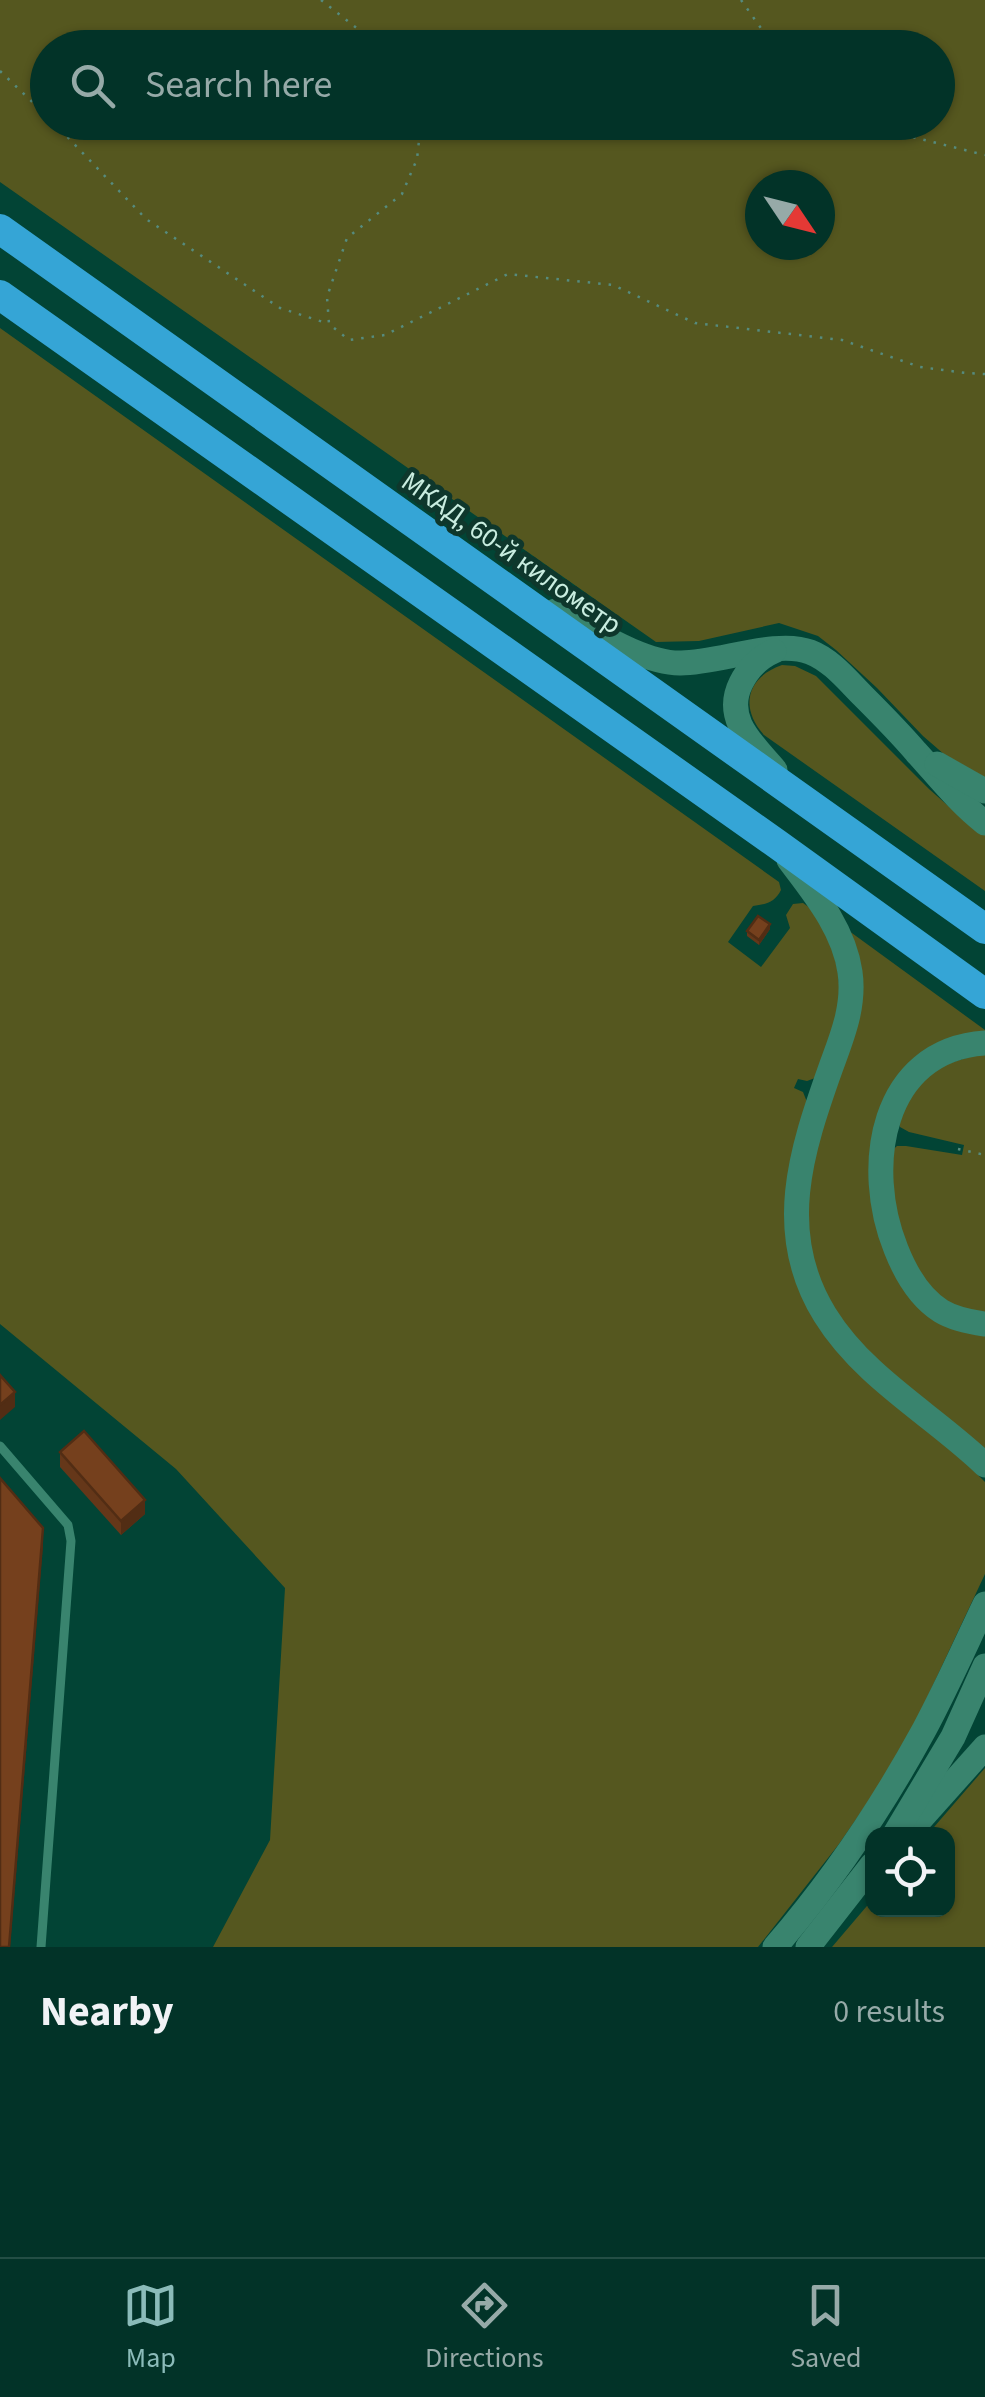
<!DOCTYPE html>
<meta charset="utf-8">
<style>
body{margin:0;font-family:"Source Sans 3",sans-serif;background:#0c3b30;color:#f1f3f6}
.controls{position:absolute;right:30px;bottom:30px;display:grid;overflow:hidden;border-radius:20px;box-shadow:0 2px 8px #0004}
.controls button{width:90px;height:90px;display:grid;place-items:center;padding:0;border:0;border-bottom:2px solid #234e45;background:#023328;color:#f1f3f6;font:50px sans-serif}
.compass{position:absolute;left:745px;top:170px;width:90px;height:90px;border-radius:50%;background:#023328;box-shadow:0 2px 8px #0004;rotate:125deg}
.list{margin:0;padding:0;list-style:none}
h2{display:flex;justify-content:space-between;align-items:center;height:130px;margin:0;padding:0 40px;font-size:42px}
h2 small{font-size:32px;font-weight:400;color:#96aaa8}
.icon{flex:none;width:55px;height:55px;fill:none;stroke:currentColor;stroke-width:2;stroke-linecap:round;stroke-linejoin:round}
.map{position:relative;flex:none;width:985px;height:1947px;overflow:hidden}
.search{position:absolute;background:#023328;box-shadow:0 2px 8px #0004;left:30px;right:30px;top:30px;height:110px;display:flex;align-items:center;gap:25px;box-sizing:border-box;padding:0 35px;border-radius:55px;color:#96aaa8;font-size:38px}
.sheet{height:310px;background:#023328}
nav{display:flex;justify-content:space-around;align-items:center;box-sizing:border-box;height:140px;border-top:2px solid #234e45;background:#023328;font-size:28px;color:#96aaa8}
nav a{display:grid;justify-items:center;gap:5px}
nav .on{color:#8bbbb9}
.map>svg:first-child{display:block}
</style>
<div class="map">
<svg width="985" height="1947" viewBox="0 0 985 1947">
<rect width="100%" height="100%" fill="#024435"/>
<g fill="#55571f" fill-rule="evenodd">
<path d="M0 0H985V784L953 762 923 736 877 688 836 650 818 636 779 623 699 641 656 642 0 182ZM48 48H938V122H48ZM760 185H820V245H760Z"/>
<path d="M0 328 779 882 781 890C775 902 767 904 753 906L728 942 761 967 790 928 786 915 793 904 803 903C816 911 823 926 829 941 851 996 833 1025 815 1078L807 1081 798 1079 794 1088 803 1092 807 1102 790 1259 950 1447 985 1482V1574L911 1732 874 1793 839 1844 758 1947H213L270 1840 285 1588 176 1469 0 1324Z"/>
<path d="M782 665 795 666 816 676 929 789 954 811 985 833V891L764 735C739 707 747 677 782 665Z"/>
<path d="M845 928 985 1030V1034L893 1091 894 1263 985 1333V1454L895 1380 845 1330 810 1261 805 1186 854 1021Z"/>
<path d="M985 1052V1316L949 1307 924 1282 898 1230 888 1154 897 1146H906L962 1155 964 1145 909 1132 900 1127 898 1119 900 1110 934 1068Z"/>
<path d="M985 1768V1947H832L872 1900V1910H948V1834H928Z"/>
</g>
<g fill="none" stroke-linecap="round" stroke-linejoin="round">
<g stroke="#568b7d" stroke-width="2.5" stroke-dasharray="2.5 8" stroke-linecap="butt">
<path d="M321 0 382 48"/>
<path d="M741 0 775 48"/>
<path d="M0 71 48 117"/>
<path d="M53 122 146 219 280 308 326 323"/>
<path d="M421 122 417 159 402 194 347 238 327 297 329 324 349 340 385 335 508 274 613 285 695 323 842 340 920 367 966 373 985 374"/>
<path d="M852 122 985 155"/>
<path d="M958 1149 985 1155"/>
</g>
<path stroke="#39846e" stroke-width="9" d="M0 1446 68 1525 71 1541 41 1947"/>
<g stroke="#39846e" stroke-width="25">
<path d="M555 611C589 628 643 664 681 663 719 663 777 639 810 652 831 660 847 680 863 696 881 714 899 732 916 752 938 776 959 803 985 823"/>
<path d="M774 651C760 657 748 669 741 683 723 719 753 744 775 770"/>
<path d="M937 764 985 791"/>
<path d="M789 860C814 893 844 929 850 972 855 1006 842 1037 831 1067 801 1151 774 1233 825 1315 864 1378 933 1415 985 1465"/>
<path d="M985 1043C880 1050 863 1168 896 1249 905 1272 919 1297 941 1311 954 1319 970 1322 985 1324"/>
<path d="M910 1831 985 1747"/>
<path d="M895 1834 953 1737 985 1666"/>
<path d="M775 1947C832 1881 882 1807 924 1730 946 1689 965 1646 985 1604"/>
<path d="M808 1947 872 1865"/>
</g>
<g stroke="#35a5d6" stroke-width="30">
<path d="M0 229 985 929"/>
<path d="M0 295 777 844 985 994"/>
</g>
</g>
<g fill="#653719">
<path d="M770 929 759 945 747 936V931Z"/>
<path d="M60 1452 145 1514 121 1535 60 1467Z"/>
</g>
<g fill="#522d14">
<path d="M770 924V929L759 945V940Z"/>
<path d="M15 1392V1407L0 1420V1405Z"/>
<path d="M145 1500V1514L121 1535V1521Z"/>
<path d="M43 1528V1547L10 1947H9Z"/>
</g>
<g fill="#75401d" stroke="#522d14" stroke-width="2.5">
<path d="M758 916 770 924 759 940 747 931Z"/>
<path d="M0 1375 15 1392 0 1405Z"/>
<path d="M84 1431 145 1500 121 1521 60 1452Z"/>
<path d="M0 1478 43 1528 9 1947H0Z"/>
</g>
<g text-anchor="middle" stroke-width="10" stroke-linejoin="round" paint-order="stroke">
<g font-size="28" fill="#c9ede0" stroke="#0e372c">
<text transform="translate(512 552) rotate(35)" y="10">МКАД, 60-й километр</text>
</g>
</g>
</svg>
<div class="controls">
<button><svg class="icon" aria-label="locate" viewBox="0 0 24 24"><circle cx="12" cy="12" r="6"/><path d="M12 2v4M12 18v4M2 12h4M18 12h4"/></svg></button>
</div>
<svg class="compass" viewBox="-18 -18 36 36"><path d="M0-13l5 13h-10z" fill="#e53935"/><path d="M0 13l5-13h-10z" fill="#96aaa8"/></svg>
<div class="search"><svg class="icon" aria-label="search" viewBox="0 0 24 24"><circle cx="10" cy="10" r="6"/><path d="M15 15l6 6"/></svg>Search here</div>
</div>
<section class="sheet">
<h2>Nearby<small>0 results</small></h2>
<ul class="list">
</ul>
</section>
<nav>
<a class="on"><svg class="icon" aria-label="map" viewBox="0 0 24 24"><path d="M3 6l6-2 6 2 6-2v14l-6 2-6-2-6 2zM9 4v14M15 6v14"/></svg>Map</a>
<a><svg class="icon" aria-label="directions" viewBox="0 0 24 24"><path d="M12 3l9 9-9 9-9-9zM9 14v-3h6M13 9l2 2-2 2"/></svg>Directions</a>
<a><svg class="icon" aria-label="saved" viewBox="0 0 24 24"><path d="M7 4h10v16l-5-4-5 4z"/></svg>Saved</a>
</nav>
